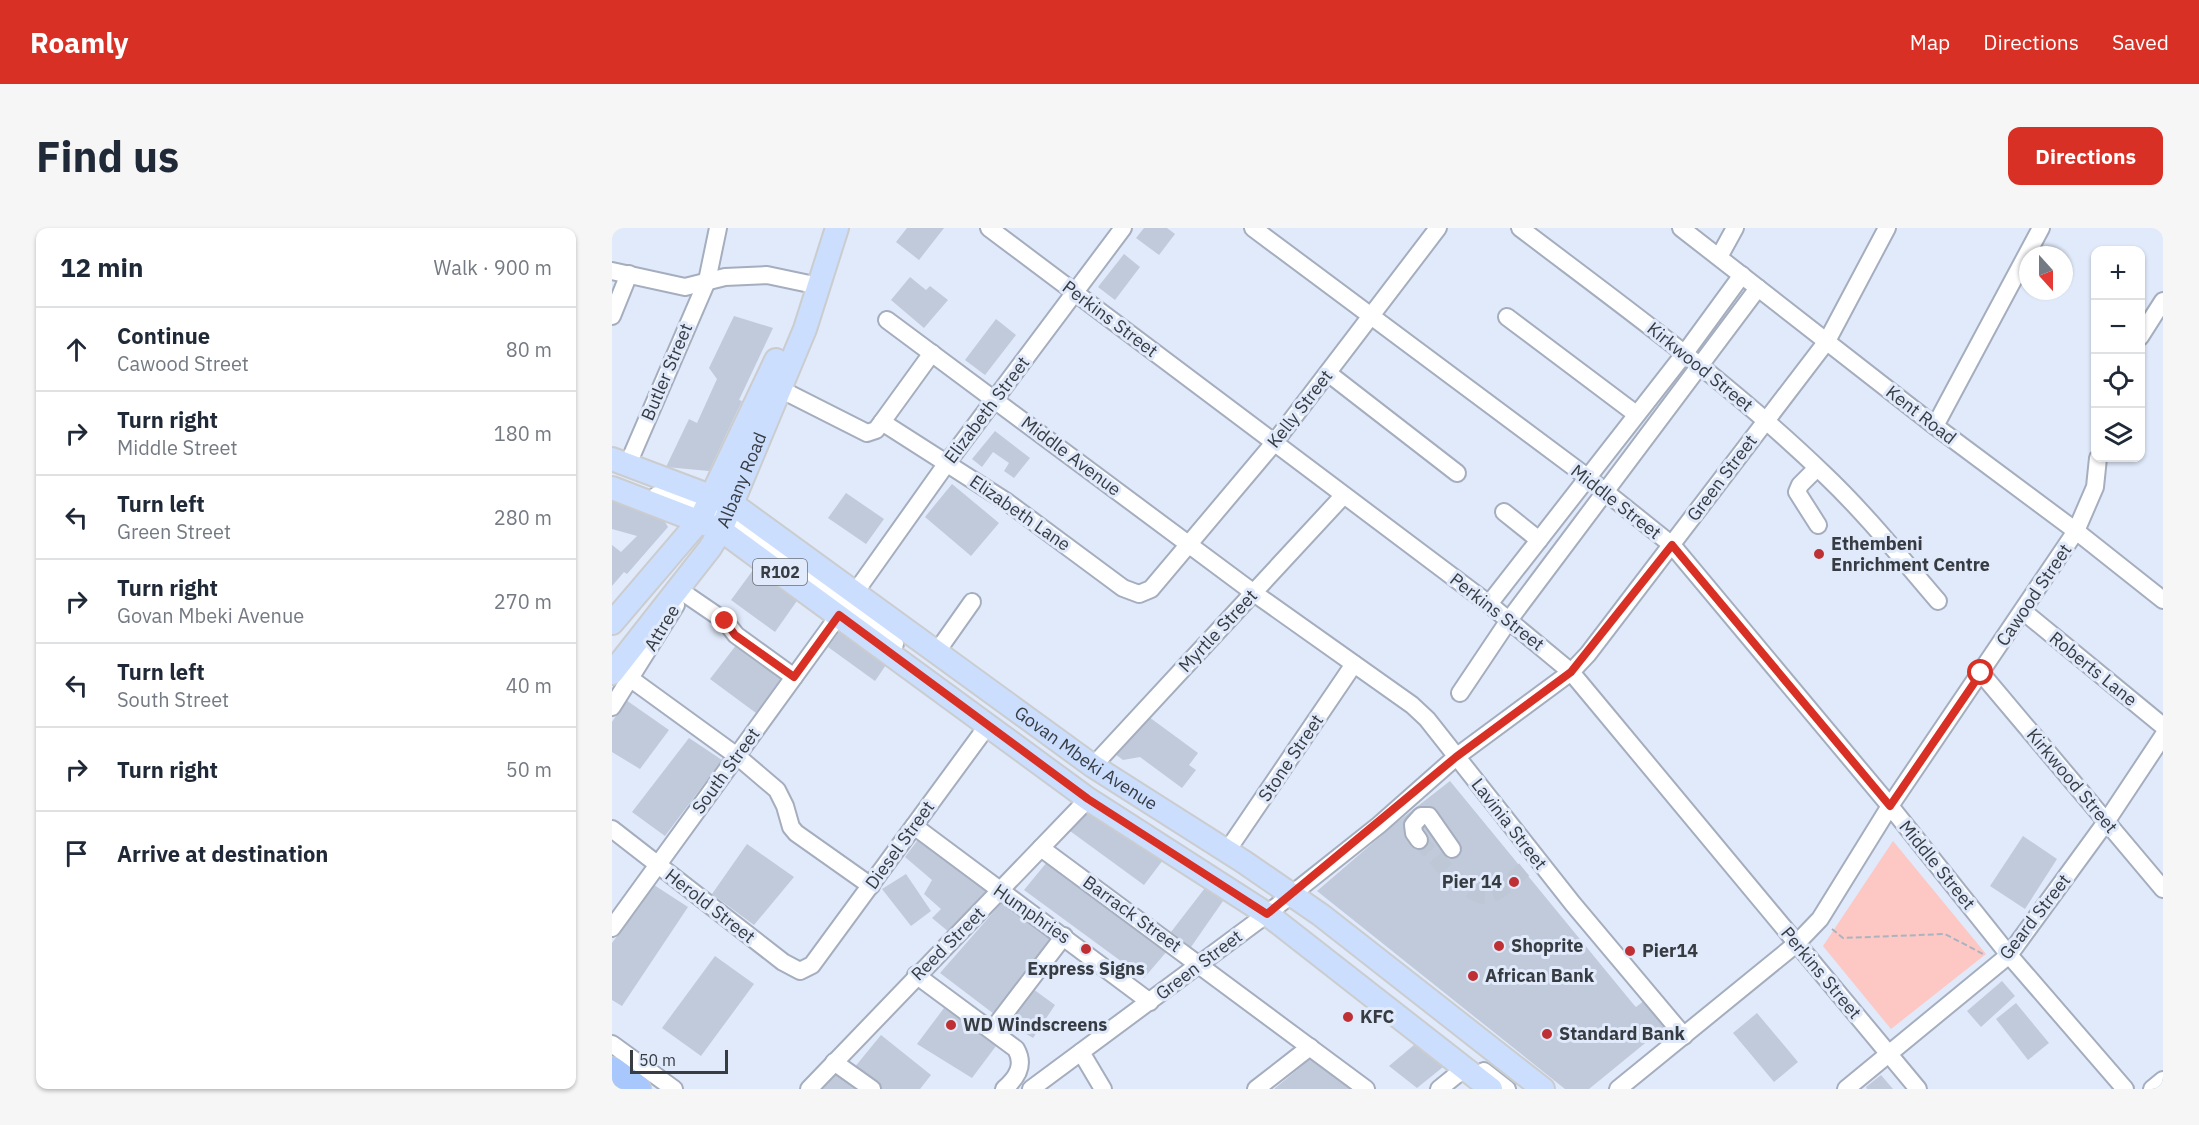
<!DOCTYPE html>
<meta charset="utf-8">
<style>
body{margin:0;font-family:"IBM Plex Sans",sans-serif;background:#f6f6f7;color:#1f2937}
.controls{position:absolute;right:18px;top:18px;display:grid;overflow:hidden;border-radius:12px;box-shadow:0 2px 4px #0004}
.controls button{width:54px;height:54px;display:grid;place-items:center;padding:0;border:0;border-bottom:2px solid #e0e1e3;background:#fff;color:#1f2937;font:30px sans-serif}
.compass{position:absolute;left:1407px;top:18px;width:54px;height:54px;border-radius:50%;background:#fff;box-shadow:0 2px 4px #0004;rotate:159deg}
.scale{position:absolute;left:18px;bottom:15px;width:98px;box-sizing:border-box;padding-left:6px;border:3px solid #373b42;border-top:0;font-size:16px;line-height:21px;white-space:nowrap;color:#373b42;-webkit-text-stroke:4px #e0eafa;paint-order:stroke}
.stop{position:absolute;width:18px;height:18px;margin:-14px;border:4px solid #d93025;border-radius:50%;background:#fff}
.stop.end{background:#d93025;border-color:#fff;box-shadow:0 2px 6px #0008}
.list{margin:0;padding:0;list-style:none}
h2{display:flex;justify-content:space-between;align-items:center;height:78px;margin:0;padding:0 24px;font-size:26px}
h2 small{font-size:20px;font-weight:400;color:#747a83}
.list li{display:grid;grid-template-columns:39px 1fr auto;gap:18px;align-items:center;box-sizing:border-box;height:84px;padding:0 24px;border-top:2px solid #e0e1e3}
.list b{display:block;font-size:22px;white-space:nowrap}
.list p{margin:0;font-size:20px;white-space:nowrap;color:#747a83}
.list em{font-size:20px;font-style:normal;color:#747a83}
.icon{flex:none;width:33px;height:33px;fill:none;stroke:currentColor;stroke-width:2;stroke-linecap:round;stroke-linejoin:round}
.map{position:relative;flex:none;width:1551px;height:861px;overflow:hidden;border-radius:12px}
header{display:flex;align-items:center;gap:36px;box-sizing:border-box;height:84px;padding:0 30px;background:#d93025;color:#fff}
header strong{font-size:28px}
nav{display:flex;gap:33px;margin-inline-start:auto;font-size:21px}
.intro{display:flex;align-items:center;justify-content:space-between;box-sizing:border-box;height:144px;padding:0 36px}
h1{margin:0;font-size:42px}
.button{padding:15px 27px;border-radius:12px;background:#d93025;color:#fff;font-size:21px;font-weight:700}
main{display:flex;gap:36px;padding:0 36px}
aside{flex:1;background:#fff;border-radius:12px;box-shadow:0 2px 4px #0004}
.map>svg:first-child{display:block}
</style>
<header>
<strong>Roamly</strong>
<nav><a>Map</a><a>Directions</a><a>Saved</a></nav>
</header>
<div class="intro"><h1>Find us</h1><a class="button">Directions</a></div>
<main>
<aside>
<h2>12 min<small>Walk · 900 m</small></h2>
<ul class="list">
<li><svg class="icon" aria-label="ahead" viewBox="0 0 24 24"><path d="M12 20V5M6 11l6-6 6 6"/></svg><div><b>Continue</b><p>Cawood Street</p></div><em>80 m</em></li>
<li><svg class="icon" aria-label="right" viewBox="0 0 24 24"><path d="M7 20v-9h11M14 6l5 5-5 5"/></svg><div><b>Turn right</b><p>Middle Street</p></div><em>180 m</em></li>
<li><svg class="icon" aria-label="left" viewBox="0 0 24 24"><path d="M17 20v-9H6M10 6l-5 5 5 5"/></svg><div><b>Turn left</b><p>Green Street</p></div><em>280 m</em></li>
<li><svg class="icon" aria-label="right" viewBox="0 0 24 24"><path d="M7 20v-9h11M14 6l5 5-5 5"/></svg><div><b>Turn right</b><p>Govan Mbeki Avenue</p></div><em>270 m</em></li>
<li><svg class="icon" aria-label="left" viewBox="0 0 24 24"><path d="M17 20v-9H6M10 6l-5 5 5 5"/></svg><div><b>Turn left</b><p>South Street</p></div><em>40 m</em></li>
<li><svg class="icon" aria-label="right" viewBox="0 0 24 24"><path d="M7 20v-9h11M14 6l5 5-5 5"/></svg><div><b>Turn right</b></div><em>50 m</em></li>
<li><svg class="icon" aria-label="arrive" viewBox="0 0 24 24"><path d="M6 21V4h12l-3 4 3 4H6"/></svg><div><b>Arrive at destination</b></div></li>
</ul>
</aside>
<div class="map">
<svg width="1551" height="861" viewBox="0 0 1551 861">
<rect width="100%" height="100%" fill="#e0eafa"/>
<path fill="#fdc7c3" d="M1281 613 1374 726 1279 801 1211 718Z"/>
<g fill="#c0cada">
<path d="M295 0H332L307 32 284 14Z"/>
<path d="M532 0H555L563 6 547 27 524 10Z"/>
<path d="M512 26 528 39 503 72 486 59Z"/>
<path d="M298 49 314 62 318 58 336 72 312 100 279 72Z"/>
<path d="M122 88 161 100 127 172 130 173 97 243 54 239 77 191 85 195 105 151 97 140Z"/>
<path d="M384 91 404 107 373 147 353 132Z"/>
<path d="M383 203 418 230 402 250 392 243 397 235 381 224 370 239 360 231Z"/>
<path d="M340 256 387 295 359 328 313 289Z"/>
<path d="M234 265 272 291 254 316 216 290Z"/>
<path d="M0 270 48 286 56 299 15 346 12 344 0 358V317L9 324 25 308 0 301Z"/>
<path d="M144 338 187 370 163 404 119 372Z"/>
<path d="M230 400 276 434 263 453 216 419Z"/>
<path d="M125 416 171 450 144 485 98 451Z"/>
<path d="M14 472 57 502 28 541 0 524V494Z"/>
<path d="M537 489 586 525 577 537 584 542 570 560 528 529 511 532 503 526Z"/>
<path d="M77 510 110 532 53 608 20 584Z"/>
<path d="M838 553 1022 777 1024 779 1033 772 1054 798 977 861H953L705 663 784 595Z"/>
<path d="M476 584 551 632 532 657 458 603Z"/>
<path d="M1411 608 1445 631 1413 681 1378 658Z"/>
<path d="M308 609 377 659 337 704 320 690 329 681 312 666 320 652 293 629Z"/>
<path d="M135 616 182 649 142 697 100 666Z"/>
<path d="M435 634 556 722 532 750 412 662Z"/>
<path d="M294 646 319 683 299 698 270 661Z"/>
<path d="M42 657 76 679 10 778 0 772V715Z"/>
<path d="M593 660 611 673 579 719 559 704Z"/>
<path d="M392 672 441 707 382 786 328 745Z"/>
<path d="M103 728 142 756 89 828 50 800Z"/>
<path d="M1390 753 1403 768 1369 799 1355 783Z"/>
<path d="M421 761 443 777 421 810 396 795Z"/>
<path d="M1404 775 1437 815 1416 832 1384 791Z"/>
<path d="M332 780 387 814 360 850 305 816Z"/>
<path d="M1145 785 1186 834 1162 854 1121 805Z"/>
<path d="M269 807 319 847 308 861H268L242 840Z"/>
<path d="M802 817 831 839 805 860 777 838Z"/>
<path d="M703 827 744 861H662Z"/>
<path d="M224 842 252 861H209Z"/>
<path d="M1269 847 1281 861H1255L1254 859Z"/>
</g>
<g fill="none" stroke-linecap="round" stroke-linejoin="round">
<path stroke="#bec7d5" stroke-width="16" stroke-dasharray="16 8" stroke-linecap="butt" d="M807 612C819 624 857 672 875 668 887 666 903 649 913 641"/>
<g stroke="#a5aebe" stroke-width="20">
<g id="minor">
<path d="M377 0 877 376 959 444 1306 861"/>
<path d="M641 0 975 249 1060 317 1278 578 1397 727 1513 861"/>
<path d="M908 0C1012 79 1119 156 1213 247 1254 286 1289 330 1326 373"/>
<path d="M1069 0 1323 198 1464 303 1551 372"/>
<path d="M1107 29 1123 0"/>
<path d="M0 43 73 59 113 49 155 47 207 58"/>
<path d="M0 88 17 46"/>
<path d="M895 89 1024 186"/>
<path d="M275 92 642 365 800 477 815 491 961 676 1072 808"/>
<path d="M1528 109 1551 73"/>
<path d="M320 125 270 194 395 274 511 360 527 366 539 361 662 215 826 0"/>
<path d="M716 145 845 245"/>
<path d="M168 161 255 205 264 202 270 194"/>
<path d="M1323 198 1429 0"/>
<path d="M16 236 95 53 106 0"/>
<path d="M1205 240 1188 257 1185 264 1206 297"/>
<path d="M45 267 114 292 283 416"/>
<path d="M892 284 927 312"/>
<path d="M72 365 113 393 124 407 182 449"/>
<path d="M242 366 335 235 511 0"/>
<path d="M877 376 1073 125 1130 47"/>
<path d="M1411 383 1551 498"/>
<path d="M324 425 360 374"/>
<path d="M1369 445 1551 661"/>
<path d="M19 451 125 528 165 562 173 578 179 599 184 605 259 658"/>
<path d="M848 465 897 392 1146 60"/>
<path d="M0 479 64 377"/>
<path d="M481 538 731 268"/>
<path d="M302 598 538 774"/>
<path d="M0 601 171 734 188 743 200 737 376 497"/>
<path d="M807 612 802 605 801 597 809 588H817L840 621"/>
<path d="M429 620 754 861"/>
<path d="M615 623 742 436"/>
<path d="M0 700 227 387"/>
<path d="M304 747 404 821C413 837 405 850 392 861"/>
<path d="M381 801 452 708"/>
<path d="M0 816 62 861"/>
<path d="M469 824 491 861"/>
<path d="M222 834 260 861"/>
<path d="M872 843 895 861"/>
<path d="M197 861 476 571"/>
<path d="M419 861 655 686 767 597 844 529 959 444 976 426 1215 113 1275 0"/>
<path d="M644 861 698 819"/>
<path d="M827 861 853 840"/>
<path d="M1006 861 1184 716 1208 691 1278 578 1464 303 1483 259 1486 230"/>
<path d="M1234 861 1397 727 1494 594 1551 508"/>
<path d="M1540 861 1551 852"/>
</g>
</g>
<g stroke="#cbccce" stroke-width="26">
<g id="major">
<path id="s1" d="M0 231 122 277 481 538 632 634 709 687 931 861"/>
<path d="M0 260 109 302 476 571 655 686 879 861"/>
<path d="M0 395 88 292 164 132"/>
<path id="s2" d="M0 445 98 320 109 302 193 101 225 0"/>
</g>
</g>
<g stroke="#cbccce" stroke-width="28">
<path id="highway" d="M0 842 26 861"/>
</g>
<path stroke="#abb3c1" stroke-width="2" stroke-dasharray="6 3" stroke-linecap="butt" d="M1220 701 1231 710 1333 706 1373 727"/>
<use href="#minor" stroke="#fff" stroke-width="16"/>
<use href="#major" stroke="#cbdefe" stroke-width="22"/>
<use href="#highway" stroke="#a8c8fd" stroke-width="26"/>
</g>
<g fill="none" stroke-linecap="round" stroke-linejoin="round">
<path stroke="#d93025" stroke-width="8" d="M113 393 123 407 182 449 227 387 476 571 655 686 844 529 959 444 1060 317 1278 578 1369 445"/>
</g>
<g fill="#bf3035" stroke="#e0eafa" stroke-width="2">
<circle cx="1207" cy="326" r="6"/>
<circle cx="902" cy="654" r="6"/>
<circle cx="887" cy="718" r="6"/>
<circle cx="474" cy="721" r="6"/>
<circle cx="1018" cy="723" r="6"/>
<circle cx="861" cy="748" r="6"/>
<circle cx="736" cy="789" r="6"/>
<circle cx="339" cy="797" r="6"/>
<circle cx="935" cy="806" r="6"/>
</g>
<g text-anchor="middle" stroke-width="6" stroke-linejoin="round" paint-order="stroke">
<rect fill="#e0eafa" stroke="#6a7079" stroke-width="1.5" x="141" y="331" width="54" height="26" rx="4.5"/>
<g font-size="16" font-weight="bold" fill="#373b42">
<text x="168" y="350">R102</text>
</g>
<g font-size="18" fill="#373b42" stroke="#e0eafa">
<text transform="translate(498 91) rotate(37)" y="6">Perkins Street</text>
<text transform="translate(1088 139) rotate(39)" y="6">Kirkwood Street</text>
<text transform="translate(55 144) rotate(-67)" y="6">Butler Street</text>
<text transform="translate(688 181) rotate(-52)" y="6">Kelly Street</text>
<text transform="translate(375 182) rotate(-53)" y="6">Elizabeth Street</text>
<text transform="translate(1309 187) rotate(38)" y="6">Kent Road</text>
<text transform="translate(459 228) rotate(37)" y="6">Middle Avenue</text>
<text transform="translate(1110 250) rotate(-53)" y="6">Green Street</text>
<text dy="6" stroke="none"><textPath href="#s2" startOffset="234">Albany Road</textPath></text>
<text transform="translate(1004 274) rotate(38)" y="6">Middle Street</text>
<text transform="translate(408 285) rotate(35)" y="6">Elizabeth Lane</text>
<text transform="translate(1422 367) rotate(-56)" y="6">Cawood Street</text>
<text transform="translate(885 384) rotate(38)" y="6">Perkins Street</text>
<text transform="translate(50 400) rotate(-59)" y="6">Attree</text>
<text transform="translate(606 403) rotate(-47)" y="6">Myrtle Street</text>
<text transform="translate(1481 441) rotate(39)" y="6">Roberts Lane</text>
<text dy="6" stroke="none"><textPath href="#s1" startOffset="564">Govan Mbeki Avenue</textPath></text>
<text transform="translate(679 530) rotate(-56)" y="6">Stone Street</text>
<text transform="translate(114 543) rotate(-54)" y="6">South Street</text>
<text transform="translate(1460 553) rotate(50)" y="6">Kirkwood Street</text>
<text transform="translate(897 596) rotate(52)" y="6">Lavinia Street</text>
<text transform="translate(288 617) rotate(-54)" y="6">Diesel Street</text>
<text transform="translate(1325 637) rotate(51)" y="6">Middle Street</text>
<text transform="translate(98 678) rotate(38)" y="6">Herold Street</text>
<text transform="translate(420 686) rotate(35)" y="6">Humphries</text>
<text transform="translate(520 686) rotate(36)" y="6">Barrack Street</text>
<text transform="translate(1423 689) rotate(-52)" y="6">Geard Street</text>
<text transform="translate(336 716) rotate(-45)" y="6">Reed Street</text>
<text transform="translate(587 737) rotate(-37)" y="6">Green Street</text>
<text transform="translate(1209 745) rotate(50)" y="6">Perkins Street</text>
</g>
<g font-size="18" font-weight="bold" fill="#373b42" stroke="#e0eafa" text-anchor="start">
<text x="1219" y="322">Ethembeni<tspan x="1219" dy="21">Enrichment Centre</tspan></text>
<text x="890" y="660" text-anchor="end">Pier 14</text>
<text x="899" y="724">Shoprite</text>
<text x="1030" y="729">Pier14</text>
<text x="474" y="747" text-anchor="middle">Express Signs</text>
<text x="873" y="754">African Bank</text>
<text x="748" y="795">KFC</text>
<text x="351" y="803">WD Windscreens</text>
<text x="947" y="812">Standard Bank</text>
</g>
</g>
</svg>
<div class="controls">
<button>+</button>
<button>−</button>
<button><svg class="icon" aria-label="locate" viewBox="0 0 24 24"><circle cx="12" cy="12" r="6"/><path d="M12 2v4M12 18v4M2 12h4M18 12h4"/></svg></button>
<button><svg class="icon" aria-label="layers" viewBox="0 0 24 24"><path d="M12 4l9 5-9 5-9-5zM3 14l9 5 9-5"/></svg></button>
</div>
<svg class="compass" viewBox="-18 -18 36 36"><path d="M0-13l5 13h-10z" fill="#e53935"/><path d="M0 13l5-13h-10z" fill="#747a83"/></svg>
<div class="scale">50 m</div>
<div class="stop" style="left:1369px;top:445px"></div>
<div class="stop end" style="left:113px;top:393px"></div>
</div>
</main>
